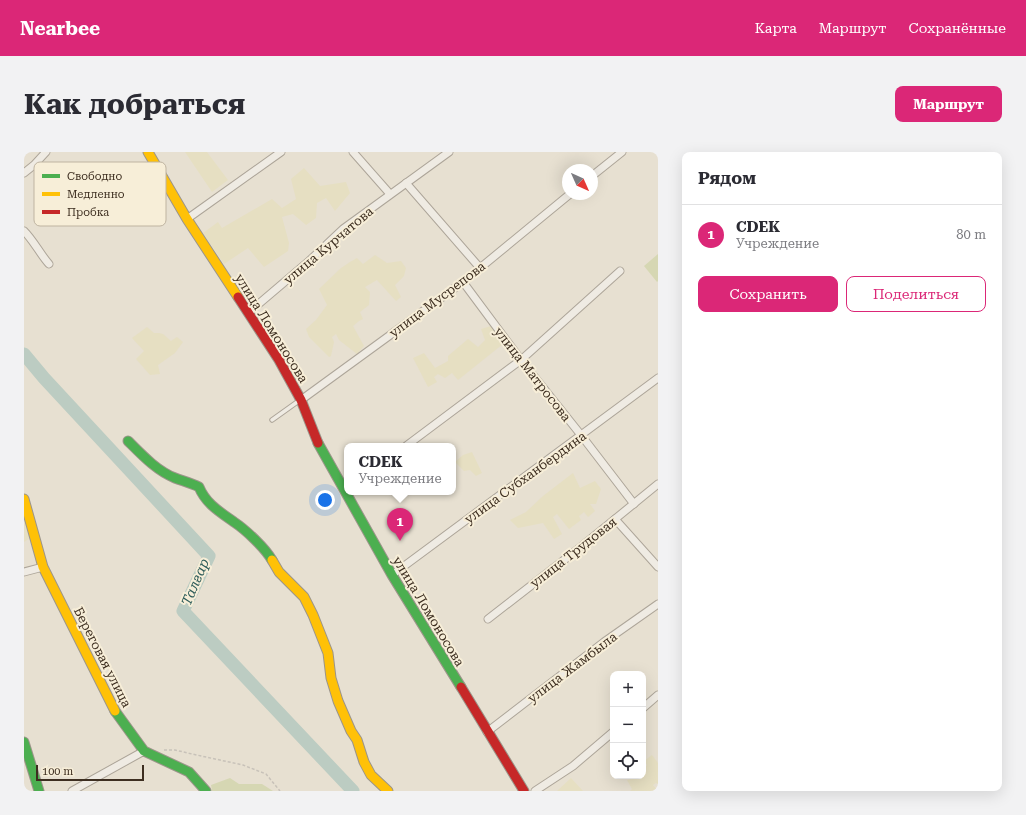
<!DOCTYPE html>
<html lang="ru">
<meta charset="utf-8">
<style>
body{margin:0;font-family:"Roboto Serif",serif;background:#f2f2f3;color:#2b2b33}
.controls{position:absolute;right:12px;bottom:12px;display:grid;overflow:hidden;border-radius:8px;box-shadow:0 4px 16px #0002}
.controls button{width:36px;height:36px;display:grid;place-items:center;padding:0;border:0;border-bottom:1px solid #e1e1e2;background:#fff;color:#2b2b33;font:20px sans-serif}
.compass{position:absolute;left:538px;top:12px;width:36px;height:36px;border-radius:50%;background:#fff;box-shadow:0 4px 16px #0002;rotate:135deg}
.scale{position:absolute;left:12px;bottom:10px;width:108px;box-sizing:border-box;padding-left:4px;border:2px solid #3d2e20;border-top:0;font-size:11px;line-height:14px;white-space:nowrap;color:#3d2e20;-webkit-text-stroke:3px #f7eed8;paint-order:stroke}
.you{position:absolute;left:301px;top:348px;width:14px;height:14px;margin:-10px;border:3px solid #fff;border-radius:50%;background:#1a73e8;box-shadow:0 0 0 6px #1a73e833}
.badge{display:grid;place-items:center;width:26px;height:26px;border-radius:50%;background:#db2777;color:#fff;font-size:13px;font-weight:700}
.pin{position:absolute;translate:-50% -33px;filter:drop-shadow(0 1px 2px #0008)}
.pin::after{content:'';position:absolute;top:21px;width:14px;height:12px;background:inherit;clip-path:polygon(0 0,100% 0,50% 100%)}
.popup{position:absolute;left:320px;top:291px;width:112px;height:52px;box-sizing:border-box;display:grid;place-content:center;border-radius:8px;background:#fff;filter:drop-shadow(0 1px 3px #0005);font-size:13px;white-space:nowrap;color:#7c7c81}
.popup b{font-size:15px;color:#2b2b33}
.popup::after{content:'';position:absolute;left:50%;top:100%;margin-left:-8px;border:8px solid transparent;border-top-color:#fff}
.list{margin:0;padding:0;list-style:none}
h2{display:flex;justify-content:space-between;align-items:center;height:52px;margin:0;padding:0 16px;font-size:17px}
h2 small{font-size:13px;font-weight:400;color:#7c7c81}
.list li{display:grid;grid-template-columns:26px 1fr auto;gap:12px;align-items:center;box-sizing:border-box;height:60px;padding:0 16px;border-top:1px solid #e1e1e2}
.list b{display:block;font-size:15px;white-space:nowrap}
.list p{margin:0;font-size:13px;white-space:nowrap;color:#7c7c81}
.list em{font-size:13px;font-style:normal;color:#7c7c81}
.actions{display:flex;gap:8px;padding:12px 16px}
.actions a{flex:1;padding:9px 0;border:1px solid #db2777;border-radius:8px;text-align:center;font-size:14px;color:#db2777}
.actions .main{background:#db2777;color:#fff}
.icon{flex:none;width:22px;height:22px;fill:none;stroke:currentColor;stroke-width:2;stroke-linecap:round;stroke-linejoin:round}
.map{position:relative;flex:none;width:634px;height:639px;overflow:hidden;border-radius:8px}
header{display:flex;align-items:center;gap:24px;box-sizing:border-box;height:56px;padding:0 20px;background:#db2777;color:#fff}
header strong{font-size:19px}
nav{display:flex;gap:22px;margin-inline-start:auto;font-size:14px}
.intro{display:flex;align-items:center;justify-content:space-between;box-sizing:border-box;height:96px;padding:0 24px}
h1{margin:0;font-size:28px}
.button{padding:10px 18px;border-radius:8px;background:#db2777;color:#fff;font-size:14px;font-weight:700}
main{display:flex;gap:24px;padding:0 24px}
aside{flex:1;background:#fff;border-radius:8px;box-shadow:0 4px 16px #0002}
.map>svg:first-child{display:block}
</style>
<header>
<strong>Nearbee</strong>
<nav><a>Карта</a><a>Маршрут</a><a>Сохранённые</a></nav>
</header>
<div class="intro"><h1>Как добраться</h1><a class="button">Маршрут</a></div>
<main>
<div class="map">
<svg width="634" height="639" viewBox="0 0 634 639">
<rect width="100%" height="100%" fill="#e7e0d1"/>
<g fill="#e6dfc2">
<path d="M161 0H183L204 28 188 40Z"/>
<path d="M280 16 296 34 322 30 326 41 311 59 302 46 293 51 292 66 282 73 269 62 258 65 265 91 264 99 240 115 224 96 200 112 179 81 194 70 198 76 248 47 258 56 272 47 267 27Z"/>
<path d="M351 103 363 111 377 109 382 116 380 124 371 133 377 145 372 149 353 128 341 135 346 140 345 153 336 160 339 167 335 169 329 174 340 194 333 202 315 188 312 182 308 185 310 190 307 204 305 205 285 185 282 177 292 168 303 153 295 137 317 116 326 110 333 106 339 112Z"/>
<path d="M467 174 479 192 434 228 428 221 421 226 414 222 410 225 413 230 404 235 389 206 400 201 411 216 424 209V204L444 187 454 195 461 188 457 177Z"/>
<path d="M123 175 130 181H135L139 182 147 189 153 185 159 190 151 201 134 213 136 222 126 223 112 207 120 199 108 186Z"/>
<path d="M448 300 458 321 452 324 446 318 440 319 431 310 439 303Z"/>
<path d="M549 321 556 336 571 329 577 337 572 352H566L571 359 564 365 560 360 555 364 557 368 545 377 533 362 529 365 538 382 530 387 519 371 494 376 486 368 502 360 519 344Z"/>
<path d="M0 371H4L8 385 0 390Z"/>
<path d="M628 603 634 611V632L632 631 629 633 634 639H606L608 637 603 628 608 627 611 624H619V617L623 613 620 609Z"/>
<path d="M547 626 559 639H533Z"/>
</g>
<g fill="#d6d7b3">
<path d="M634 102V129L633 130 620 114Z"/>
<path d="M206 626 215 632H238L249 639H188L187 633Z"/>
</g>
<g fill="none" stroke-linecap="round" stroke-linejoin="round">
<path stroke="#bcccc2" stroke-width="13" d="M0 202 20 226 185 404 159 459 329 639"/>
<g stroke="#ada599" stroke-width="5.5">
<path id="lane" d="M248 268 276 248"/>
</g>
<g stroke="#ada599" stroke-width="9">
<g id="street">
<path d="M329 0 366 42"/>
<path d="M0 21 10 13 22 0"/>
<path d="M568 24 598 0"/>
<path d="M382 31 456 116"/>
<path d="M163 67 257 0"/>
<path d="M0 79C10 89 16 102 25 112"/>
<path d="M439 130 497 208 557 283 610 352"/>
<path d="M224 161 284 110 319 77 425 0"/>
<path d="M277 248 439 130 546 42"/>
<path d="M382 294 497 208 596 119"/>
<path d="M591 367 634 415"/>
<path d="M0 420 19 415"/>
<path d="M368 423 634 226"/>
<path d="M464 467 558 394 634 332"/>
<path d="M619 556 634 543"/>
<path d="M463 580 580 490 634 452"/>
<path d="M48 639 120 599"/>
<path d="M511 639 549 614 589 580"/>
</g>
</g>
<g stroke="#9c958a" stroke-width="11">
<g id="fast">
<path d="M104 289C118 303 133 319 151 326 159 329 167 331 175 335 182 352 196 360 210 370 222 378 241 396 248 408"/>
<path d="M294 291 368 423 437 535"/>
<path d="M91 559 120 599 165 620 182 639"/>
<path d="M0 590 15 639"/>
</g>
</g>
<g stroke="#9c958a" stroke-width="11">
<g id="slow">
<path d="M124 0 163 67 214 145"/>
<path d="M0 347 19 415 91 559"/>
<path d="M248 408 255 420 280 445 289 463 304 501 307 526 314 549 327 579 333 588 340 610 347 623 364 639"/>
</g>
</g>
<g stroke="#9c958a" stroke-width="11">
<g id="jam">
<path d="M214 145 255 208 277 248 294 291"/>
<path d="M437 535 500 639"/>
</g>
</g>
<path stroke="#c8c2b9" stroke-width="1.5" stroke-dasharray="3 2" stroke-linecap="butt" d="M140 598H151L168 602 219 613 242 622 256 639"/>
<use href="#lane" stroke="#efebe3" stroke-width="3.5"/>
<use href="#street" stroke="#efebe3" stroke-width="7"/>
<use href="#fast" stroke="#4caf50" stroke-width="9"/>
<use href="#slow" stroke="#ffc107" stroke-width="9"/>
<use href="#jam" stroke="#c62828" stroke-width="9"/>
</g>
<g text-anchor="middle" stroke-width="4" stroke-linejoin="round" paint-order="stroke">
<g font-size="13" fill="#3d2e20" stroke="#f7eed8">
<text transform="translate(304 93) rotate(-40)" y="5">улица Курчатова</text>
<text transform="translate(413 147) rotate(-37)" y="5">улица Мусрепова</text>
<text transform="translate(248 176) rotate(58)" y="5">улица Ломоносова</text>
<text transform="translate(509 222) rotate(52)" y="5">улица Матросова</text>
<text transform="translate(501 325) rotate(-36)" y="5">улица Субханбердина</text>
<text transform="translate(549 400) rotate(-38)" y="5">улица Трудовая</text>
<text transform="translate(405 459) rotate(59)" y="5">улица Ломоносова</text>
<text transform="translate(79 505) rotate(63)" y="5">Береговая улица</text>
<text transform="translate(548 515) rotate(-37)" y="5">улица Жамбыла</text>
</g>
<g font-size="14" font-style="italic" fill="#2f5d5a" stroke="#f7eed8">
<text transform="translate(171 430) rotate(-67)" y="5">Талғар</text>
</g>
</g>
<rect x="10" y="10" width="132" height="64" rx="6" fill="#f7eed8" stroke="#bfb4a1" stroke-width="1"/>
<rect x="18" y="22" width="18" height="4" fill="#4caf50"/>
<rect x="18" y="40" width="18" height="4" fill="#ffc107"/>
<rect x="18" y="58" width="18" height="4" fill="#c62828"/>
<g font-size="11" fill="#3d2e20">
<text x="43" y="28">Свободно</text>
<text x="43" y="46">Медленно</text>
<text x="43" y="64">Пробка</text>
</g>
</svg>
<div class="controls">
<button>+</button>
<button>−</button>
<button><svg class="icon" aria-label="locate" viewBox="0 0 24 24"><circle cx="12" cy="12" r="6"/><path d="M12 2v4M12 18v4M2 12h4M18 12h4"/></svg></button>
</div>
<svg class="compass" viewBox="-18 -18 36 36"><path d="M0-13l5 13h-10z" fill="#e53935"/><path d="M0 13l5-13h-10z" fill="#7c7c81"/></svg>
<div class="scale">100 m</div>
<div class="you"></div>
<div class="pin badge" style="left:376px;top:389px">1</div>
<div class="popup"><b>CDEK</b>Учреждение</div>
</div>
<aside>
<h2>Рядом<small></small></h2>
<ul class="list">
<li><span class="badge">1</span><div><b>CDEK</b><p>Учреждение</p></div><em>80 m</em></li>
</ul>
<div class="actions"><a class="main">Сохранить</a><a>Поделиться</a></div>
</aside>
</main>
